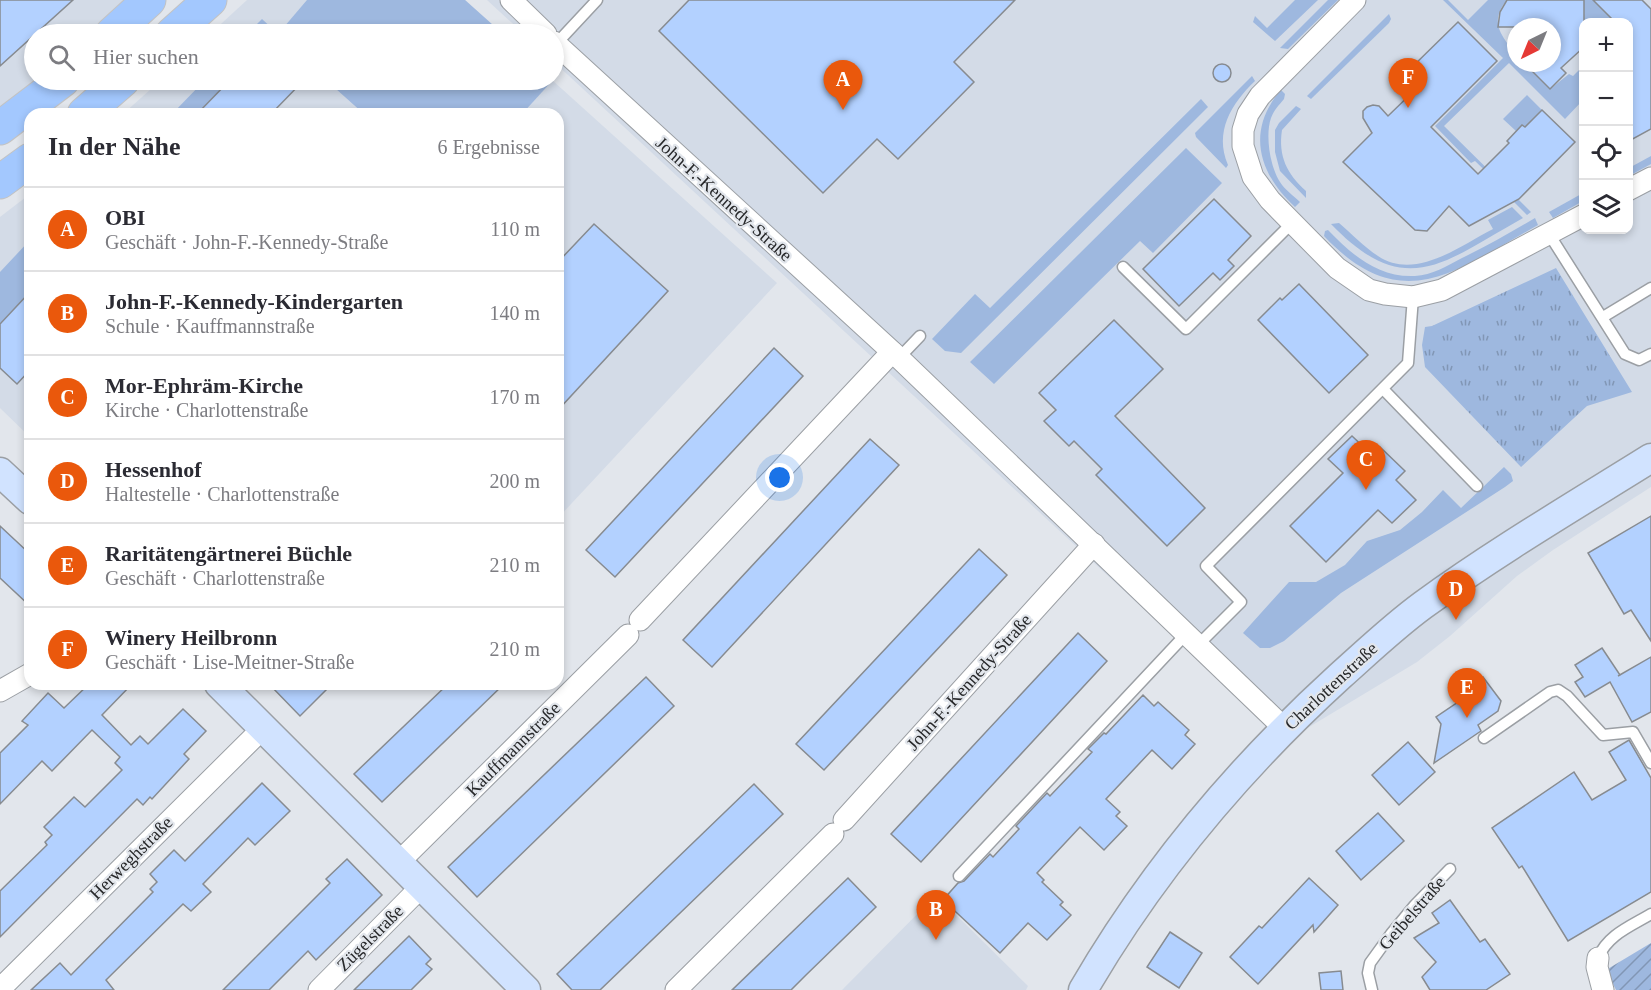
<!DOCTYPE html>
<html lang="de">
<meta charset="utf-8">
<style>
body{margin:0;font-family:"Times New Roman",serif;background:#f7f7f7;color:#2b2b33}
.controls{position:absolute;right:18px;top:18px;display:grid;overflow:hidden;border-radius:12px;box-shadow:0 3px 9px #0003}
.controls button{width:54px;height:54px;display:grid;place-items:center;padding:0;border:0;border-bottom:2px solid #e1e1e2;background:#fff;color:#2b2b33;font:30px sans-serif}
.compass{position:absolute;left:1507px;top:18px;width:54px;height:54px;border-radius:50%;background:#fff;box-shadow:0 3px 9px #0003;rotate:223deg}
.you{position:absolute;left:780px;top:478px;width:21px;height:21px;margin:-15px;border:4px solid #fff;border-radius:50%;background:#1a73e8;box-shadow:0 0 0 9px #1a73e833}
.badge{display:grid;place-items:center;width:39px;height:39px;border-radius:50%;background:#ea580c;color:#fff;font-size:20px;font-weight:700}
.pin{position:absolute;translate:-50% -50px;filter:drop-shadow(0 2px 3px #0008)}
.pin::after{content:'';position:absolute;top:32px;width:21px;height:18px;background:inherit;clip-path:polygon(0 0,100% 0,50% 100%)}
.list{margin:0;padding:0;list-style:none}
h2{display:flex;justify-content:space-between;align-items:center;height:78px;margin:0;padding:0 24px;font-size:26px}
h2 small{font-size:20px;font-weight:400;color:#7c7c81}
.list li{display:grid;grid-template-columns:39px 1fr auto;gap:18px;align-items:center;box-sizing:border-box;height:84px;padding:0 24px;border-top:2px solid #e1e1e2}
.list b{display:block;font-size:22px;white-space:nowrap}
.list p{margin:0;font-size:20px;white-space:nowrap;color:#7c7c81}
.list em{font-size:20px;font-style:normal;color:#7c7c81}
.icon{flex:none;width:33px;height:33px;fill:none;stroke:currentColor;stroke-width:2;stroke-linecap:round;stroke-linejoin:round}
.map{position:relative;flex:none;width:1651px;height:990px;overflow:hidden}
.search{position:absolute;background:#fff;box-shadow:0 3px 9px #0003;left:24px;top:24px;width:540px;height:66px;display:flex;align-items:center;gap:15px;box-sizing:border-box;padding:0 21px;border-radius:33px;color:#7c7c81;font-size:22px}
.panel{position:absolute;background:#fff;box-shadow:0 3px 9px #0003;left:24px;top:108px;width:540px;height:582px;border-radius:18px}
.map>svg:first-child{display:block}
</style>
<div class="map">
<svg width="1651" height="990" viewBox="0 0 1651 990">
<defs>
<pattern id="park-tufts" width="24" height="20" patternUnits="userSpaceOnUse" patternTransform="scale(1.5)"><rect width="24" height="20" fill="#9eb8df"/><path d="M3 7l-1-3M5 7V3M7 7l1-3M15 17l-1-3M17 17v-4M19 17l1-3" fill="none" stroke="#8196b5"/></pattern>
<pattern id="garden-furrows" width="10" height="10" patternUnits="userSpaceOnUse" patternTransform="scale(1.5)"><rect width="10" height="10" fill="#9eb8df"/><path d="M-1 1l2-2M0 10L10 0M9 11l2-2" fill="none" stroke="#8196b5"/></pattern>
</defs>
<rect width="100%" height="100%" fill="#e2e6ec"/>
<g fill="#d3dbe7" fill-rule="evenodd">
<path d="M0 0H157L116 34H34V80H63L0 129Z"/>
<path d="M247 0H465L503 34H210Z"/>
<path d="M487 0H1651V487L1553 550 1517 576 1450 636 1417 662 1286 741 554 62V34H524ZM1584 22H1628V230H1584ZM1516 27H1552V63H1516Z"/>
<path d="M161 80H552L777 283 558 518V114H123Z"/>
<path d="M30 194V437L0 408V217Z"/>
<path d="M936 895 1028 986 1026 990H842Z"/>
</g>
<g fill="#9eb8df">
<path d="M307 0H465L503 34H278Z"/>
<path d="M1295 0H1318L1275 41 1253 22 1255 16 1267 28Z"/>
<path d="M1328 0H1338L1288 49 1280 48Z"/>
<path d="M1443 0H1448L1468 20 1488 0H1507C1482 30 1516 43 1516 63H1524L1550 89 1569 74 1573 76 1583 66V100L1565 119 1509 63 1444 126 1531 212 1527 215 1500 188 1501 186 1475 161 1471 163 1435 126 1503 58Z"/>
<path d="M1563 0H1593L1615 22H1586Z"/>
<path d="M1389 14 1391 19 1389 23 1311 99 1307 96Z"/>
<path d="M262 19 275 31 272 34H247Z"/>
<path d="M1252 76 1255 81C1231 104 1214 132 1228 165L1226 168 1196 137 1195 133Z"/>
<path d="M205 80H230L197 114H172Z"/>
<path d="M326 80H553L522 114H364Z"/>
<path d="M1281 90 1285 94 1284 99C1279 105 1274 110 1271 118 1265 135 1270 167 1280 182 1285 190 1294 196 1300 202L1295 207C1258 173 1246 130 1281 90Z"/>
<path d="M1527 95 1542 110 1525 127 1522 125 1516 131 1503 119Z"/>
<path d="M1201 99 1208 107 961 353 945 351 932 339 975 294 990 308Z"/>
<path d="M1296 106 1301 109 1282 130C1278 156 1287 174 1306 191V198L1280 171 1275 152V130L1279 123Z"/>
<path d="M1186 148 1222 183 1153 253 1140 241 994 384 970 362Z"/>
<path d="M1651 156V164L1629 176V168Z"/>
<path d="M1583 193V201L1553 218 1549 212Z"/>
<path d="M1512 207 1523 218C1444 262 1406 302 1331 224L1339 223C1352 234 1364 247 1378 256 1415 281 1460 246 1493 229L1488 220Z"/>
<path d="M1535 218 1538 225C1457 270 1402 319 1324 236L1325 231 1328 230C1351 254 1378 278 1415 276 1432 275 1447 266 1462 258 1487 246 1511 232 1535 218Z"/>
<path d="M30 240V292L0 324V272Z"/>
<path d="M1504 467 1511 474 1513 481 1505 487 1341 593 1284 641 1270 648H1260L1243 633 1289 582H1316L1345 565 1367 541 1400 530 1422 512 1443 490 1461 508Z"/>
</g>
<path fill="url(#park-tufts)" d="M1556 268 1632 392 1587 406 1521 467 1425 367 1422 345 1425 327 1432 326Z"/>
<path fill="url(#garden-furrows)" d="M1651 943V990H1616L1606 970Z"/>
<g fill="#b3d1ff" stroke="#878b90" stroke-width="1.5">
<path d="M0 0H73L0 66Z"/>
<path d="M689 0H1015L954 62 974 82 898 159 877 139 823 193 659 31Z"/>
<path d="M1507 0H1584V47L1561 68 1566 73 1550 89 1524 63H1552V27H1498L1500 12Z"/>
<path d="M1593 0H1642L1651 9V129L1629 141V22H1615Z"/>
<path d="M1458 22 1497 61 1431 127 1478 174 1509 143 1507 141 1522 125 1525 127 1542 110 1575 142 1519 199 1469 226 1449 206 1427 231 1415 230 1343 162 1372 133 1363 118V111L1367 107 1373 105 1379 106 1388 116 1419 86 1406 73Z"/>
<circle cx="1222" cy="73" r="9"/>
<path d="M230 80H304L271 114H197Z"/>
<path d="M1214 199 1251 236 1228 260 1234 266 1220 280 1213 273 1179 306 1143 269Z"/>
<path d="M594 224 668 291 558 410V262Z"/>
<path d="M1299 284 1368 355 1329 393 1258 320 1280 298 1282 300Z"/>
<path d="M30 292V370L17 384 0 368V324Z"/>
<path d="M1114 320 1163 369 1115 416 1205 508 1167 546 1096 475 1102 469 1074 441 1069 446 1044 421 1056 410 1039 393Z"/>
<path d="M774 348 803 376 615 577 586 550Z"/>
<path d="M1352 436 1372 455 1380 447 1405 471 1396 480 1416 500 1392 523 1378 510 1326 562 1290 526 1343 473 1328 459Z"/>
<path d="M870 439 899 465 712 667 683 640Z"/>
<path d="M1651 516V641L1631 610 1624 614 1588 553Z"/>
<path d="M0 526 30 554V606L0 578Z"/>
<path d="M979 549 1007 575 824 770 796 744Z"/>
<path d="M1078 633 1107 661 921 862 891 834Z"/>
<path d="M1602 648 1620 675 1618 676 1651 657V712L1632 722 1610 682 1585 697 1575 682 1583 677 1575 665Z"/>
<path d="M646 677 674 706 477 897 448 867Z"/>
<path d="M1483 677 1501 701 1498 711 1478 725 1481 731 1478 733 1434 763 1441 724 1436 717 1458 702 1454 696Z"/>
<path d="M89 684H132L102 715 131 745 140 736 148 744 183 709 206 731 184 754 189 759 152 799 150 797 143 805 137 799 0 937V891L47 845 45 842 52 835 44 827 74 797 85 807 122 770 115 763 120 757 92 730 52 771 42 761 0 804V753L28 725 22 721 48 693 64 708Z"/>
<path d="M269 684H332L300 716Z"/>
<path d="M448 684H504L382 802 354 774Z"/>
<path d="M1143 695 1154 706 1158 702 1189 730 1185 735 1195 744 1172 769 1152 750 1106 799 1120 812 1116 816 1127 826 1104 850 1080 827 1037 873 1044 880 1042 882 1063 902 1060 905 1071 915 1047 940 1028 923 1000 953 943 900 958 883 964 881 990 854 993 857 1019 829 1016 826 1047 793 1050 796 1092 752 1088 749 1104 733 1106 734Z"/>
<path d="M1629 740 1651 778V892L1568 941 1522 866 1519 868 1492 828 1574 772 1592 800 1626 780 1609 752Z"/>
<path d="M1408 742 1435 772 1399 805 1372 775Z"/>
<path d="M262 783 290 811 255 845 248 838 203 884 211 892 191 911 183 904 106 980 114 990H31L60 963 71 975 153 892 150 889 157 882 150 874 174 850 185 861Z"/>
<path d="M754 784 783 814 600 990H572L557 974Z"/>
<path d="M1378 813 1404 841 1361 880 1336 851Z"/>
<path d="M347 859 382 895 316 960 308 951 269 990H223L330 883 326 879Z"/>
<path d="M848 878 876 907 806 975 791 990H732Z"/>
<path d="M1309 878 1338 905 1314 932 1313 925 1258 984 1230 957 1259 926 1262 928Z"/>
<path d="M1450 900 1480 942 1485 939 1510 974 1486 990H1430L1422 977 1436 962 1414 938 1439 923 1432 913Z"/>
<path d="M1170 932 1202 953 1179 988 1147 967Z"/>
<path d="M409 936 431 959 426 964 432 969 411 990H354Z"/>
<path d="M1341 971 1343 990H1321L1319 973Z"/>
</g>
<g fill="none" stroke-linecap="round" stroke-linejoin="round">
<g stroke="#9b9fa4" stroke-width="13">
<g id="lane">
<path d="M556 44 597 0"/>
<path d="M1549 234 1625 354 1639 360 1651 354"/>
<path d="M1123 267 1186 329 1292 223"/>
<path d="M1603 317 1651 288"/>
<path d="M899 358 920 336"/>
<path d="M1383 389 1477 486"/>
<path d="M1198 645 1241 602 1206 566 1408 363 1413 297"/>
<path d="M1484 738 1550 692 1558 690 1567 696 1603 735 1633 732 1651 763"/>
<path d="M959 876 1187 633"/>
<path d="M1598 958C1607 935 1631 926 1651 914"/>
<path d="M1372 990 1368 973 1370 963 1391 934 1415 905 1450 869"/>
</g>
</g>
<g stroke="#9b9fa4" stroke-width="23">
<g id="street">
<path d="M511 0 546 34"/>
<path d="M1355 0 1260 96 1248 114 1243 130V146L1253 177 1270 200 1337 268 1369 290 1385 294 1413 297 1442 290 1584 215"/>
<path d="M554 42 899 358 1284 728"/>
<path d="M1628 190 1651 178"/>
<path d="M640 620 892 352"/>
<path d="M0 691 30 674"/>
<path d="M844 820 1094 544"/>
<path d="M398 863 628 635"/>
<path d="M1598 958 1597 967 1603 990"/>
<path d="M0 989 263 728"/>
<path d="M319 990 422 886"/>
<path d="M676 990 833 834"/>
</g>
</g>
<g stroke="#9b9fa4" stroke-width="31">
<g id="secondary">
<path d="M0 472 30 500"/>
<path d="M219 684 526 990"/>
<path d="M1083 990C1151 873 1240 767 1340 676 1367 652 1393 627 1423 605 1496 552 1574 506 1651 458"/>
</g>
</g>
<g stroke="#c3c3c3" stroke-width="35">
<g id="primary">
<path d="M112 34 149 0"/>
<path d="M172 34 210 0"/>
<path d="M84 114 123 80"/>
<path d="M0 128 63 80"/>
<path d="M0 182 30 160"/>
</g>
</g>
<use href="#lane" stroke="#fff" stroke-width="10"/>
<use href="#street" stroke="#fff" stroke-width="21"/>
<use href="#secondary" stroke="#d1e3ff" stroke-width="28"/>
<use href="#primary" stroke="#a3c8fe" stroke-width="33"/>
</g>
<g text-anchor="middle" stroke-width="4.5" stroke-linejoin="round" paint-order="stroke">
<g font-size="18" fill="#27282a" stroke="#e2e6ec">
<text transform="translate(724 199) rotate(42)" y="6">John-F.-Kennedy-Straße</text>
<text transform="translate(969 682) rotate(-48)" y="6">John-F.-Kennedy-Straße</text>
<text transform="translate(1331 686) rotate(-43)" y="6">Charlottenstraße</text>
<text transform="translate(513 749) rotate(-45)" y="6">Kauffmannstraße</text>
<text transform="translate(131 858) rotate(-45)" y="6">Herweghstraße</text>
<text transform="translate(1412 913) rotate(-49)" y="6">Geibelstraße</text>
<text transform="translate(370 938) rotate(-45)" y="6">Zügelstraße</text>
</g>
</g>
</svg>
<div class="controls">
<button>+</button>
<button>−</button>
<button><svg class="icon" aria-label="locate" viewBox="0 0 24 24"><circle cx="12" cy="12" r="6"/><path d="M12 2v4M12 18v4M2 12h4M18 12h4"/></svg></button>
<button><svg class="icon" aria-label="layers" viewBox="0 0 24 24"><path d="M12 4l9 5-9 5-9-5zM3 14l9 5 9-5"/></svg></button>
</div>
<svg class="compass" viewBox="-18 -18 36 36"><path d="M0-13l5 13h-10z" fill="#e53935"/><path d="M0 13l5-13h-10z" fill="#7c7c81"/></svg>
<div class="you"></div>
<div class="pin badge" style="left:843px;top:110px">A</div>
<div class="pin badge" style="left:936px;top:940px">B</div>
<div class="pin badge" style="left:1366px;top:490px">C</div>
<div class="pin badge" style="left:1456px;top:620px">D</div>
<div class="pin badge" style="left:1467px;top:718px">E</div>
<div class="pin badge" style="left:1408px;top:108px">F</div>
<div class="search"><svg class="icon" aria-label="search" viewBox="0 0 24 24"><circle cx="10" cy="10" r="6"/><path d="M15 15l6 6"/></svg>Hier suchen</div>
<section class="panel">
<h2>In der Nähe<small>6 Ergebnisse</small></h2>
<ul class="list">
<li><span class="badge">A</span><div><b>OBI</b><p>Geschäft · John-F.-Kennedy-Straße</p></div><em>110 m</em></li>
<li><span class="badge">B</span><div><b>John-F.-Kennedy-Kindergarten</b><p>Schule · Kauffmannstraße</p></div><em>140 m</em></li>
<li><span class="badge">C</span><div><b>Mor-Ephräm-Kirche</b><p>Kirche · Charlottenstraße</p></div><em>170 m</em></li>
<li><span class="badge">D</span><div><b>Hessenhof</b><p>Haltestelle · Charlottenstraße</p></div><em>200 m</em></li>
<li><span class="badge">E</span><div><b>Raritätengärtnerei Büchle</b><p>Geschäft · Charlottenstraße</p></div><em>210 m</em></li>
<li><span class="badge">F</span><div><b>Winery Heilbronn</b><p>Geschäft · Lise-Meitner-Straße</p></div><em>210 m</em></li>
</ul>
</section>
</div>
